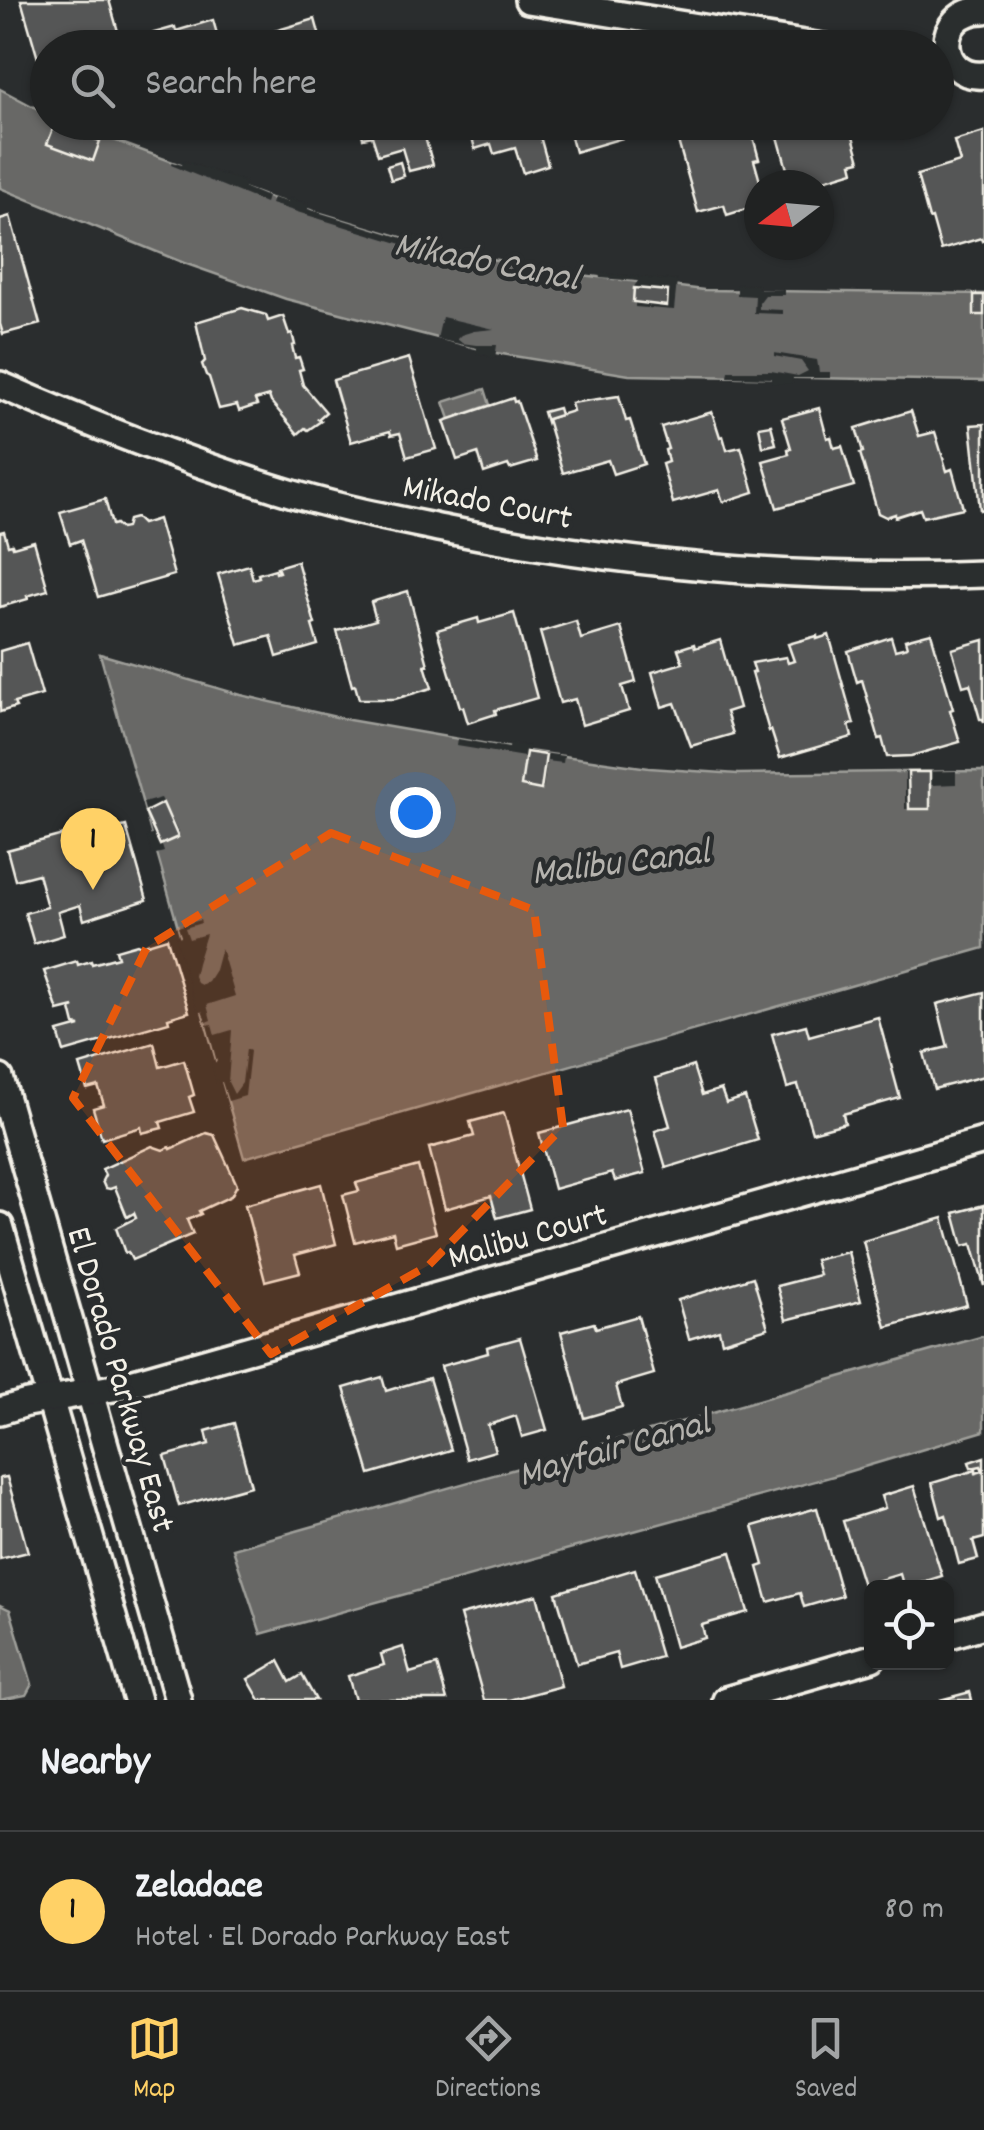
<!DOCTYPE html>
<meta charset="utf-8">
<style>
body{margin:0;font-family:Dekko,sans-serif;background:#282a2a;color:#f1f3f6}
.controls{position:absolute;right:30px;bottom:30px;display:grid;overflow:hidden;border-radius:15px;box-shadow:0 2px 8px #0004}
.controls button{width:90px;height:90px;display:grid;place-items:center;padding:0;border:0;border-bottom:2px solid #3d3f40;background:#202222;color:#f1f3f6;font:50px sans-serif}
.compass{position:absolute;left:744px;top:170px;width:90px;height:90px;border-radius:50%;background:#202222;box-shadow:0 2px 8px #0004;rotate:254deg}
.you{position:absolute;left:415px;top:812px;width:35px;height:35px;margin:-25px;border:8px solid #fff;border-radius:50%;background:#1a73e8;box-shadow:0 0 0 15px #1a73e833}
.badge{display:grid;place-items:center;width:65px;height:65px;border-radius:50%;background:#ffd166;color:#111;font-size:32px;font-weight:700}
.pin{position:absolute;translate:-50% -82px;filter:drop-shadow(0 2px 5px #0008)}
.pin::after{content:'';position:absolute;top:52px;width:35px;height:30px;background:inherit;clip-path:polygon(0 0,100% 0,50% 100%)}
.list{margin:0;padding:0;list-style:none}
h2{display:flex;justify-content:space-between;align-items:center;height:130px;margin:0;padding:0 40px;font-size:42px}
h2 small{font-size:32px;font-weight:400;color:#a2a4a5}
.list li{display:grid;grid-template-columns:65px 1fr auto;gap:30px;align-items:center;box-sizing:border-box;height:160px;padding:0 40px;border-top:2px solid #3d3f40}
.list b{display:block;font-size:38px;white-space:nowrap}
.list p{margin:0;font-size:32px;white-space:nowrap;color:#a2a4a5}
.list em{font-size:32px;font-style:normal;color:#a2a4a5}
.icon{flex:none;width:55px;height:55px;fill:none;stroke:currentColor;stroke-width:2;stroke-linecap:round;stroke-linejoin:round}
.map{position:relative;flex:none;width:984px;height:1700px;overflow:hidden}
.search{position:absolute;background:#202222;box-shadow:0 2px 8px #0004;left:30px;right:30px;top:30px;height:110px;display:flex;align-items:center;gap:25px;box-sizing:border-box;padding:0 35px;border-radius:55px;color:#a2a4a5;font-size:38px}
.sheet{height:290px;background:#202222}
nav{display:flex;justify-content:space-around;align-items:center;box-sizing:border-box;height:140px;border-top:2px solid #3d3f40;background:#202222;font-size:28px;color:#a2a4a5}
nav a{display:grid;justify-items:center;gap:5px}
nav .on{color:#ffd166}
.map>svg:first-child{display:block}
</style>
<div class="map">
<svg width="984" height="1700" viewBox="0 0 984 1700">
<rect width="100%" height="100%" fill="#2a2d2e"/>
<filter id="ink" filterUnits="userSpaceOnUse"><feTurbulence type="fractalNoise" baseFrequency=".01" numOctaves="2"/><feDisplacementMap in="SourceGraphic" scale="20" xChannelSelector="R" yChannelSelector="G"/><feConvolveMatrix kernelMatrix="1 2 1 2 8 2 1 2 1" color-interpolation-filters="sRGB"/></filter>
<g filter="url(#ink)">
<g fill="#676866" stroke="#9f9f9a" stroke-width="2.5">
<path d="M0 89 47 114 48 122 68 123 267 197 404 238 481 257 565 273 704 290 984 294V381L629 375 496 353 286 299 184 263 0 188Z"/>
<path d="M485 389 490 405 450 419 444 402Z"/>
<path d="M100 654 241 695 349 720 528 751 649 768 738 774 984 771V948L244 1158Z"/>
<path d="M984 1336V1431L837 1475 261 1634 233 1549Z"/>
<path d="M0 1605 10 1610 32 1684 26 1695 0 1700Z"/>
</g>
<g fill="#2a2d2e">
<path d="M184 161 245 182 243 187 267 197 265 203 171 165 172 162 182 165Z"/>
<path d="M273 198 287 202 289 198 308 204V209L403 238 405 234 430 239 428 252 271 204Z"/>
<path d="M599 273 677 281 674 310 635 307V301L661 303 668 298 662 290 633 288 638 281 600 278Z"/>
<path d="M737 284 758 285 759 290H784V295H765L759 303V309L783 310V314L754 313 755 296 737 295Z"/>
<path d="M442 317 494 329 474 331 461 335 457 339 462 343 476 345H497L495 358 477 353V348L437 339Z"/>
<path d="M774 353 817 360 819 372H830V378H793L792 383H772V378L728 377 729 371H771L798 376 808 371 801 361 774 356Z"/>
<path d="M458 739 509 748 510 743 529 746V751L564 756 563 763 547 761 543 789 522 785 524 757 457 746Z"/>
<path d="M956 771V784L931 785V808L905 809V772Z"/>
<path d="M161 798 178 832 159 837 164 852 152 855 147 837 152 835 143 803Z"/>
<path d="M200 920 201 923 185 928 189 939 206 934 197 963 194 976 197 983 201 985 208 981 215 970 221 948 235 996 207 1005 211 1020 206 1022 202 1011 198 1012 176 938 181 936 178 927Z"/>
<path d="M212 1024 215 1035 232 1030 228 1082 234 1094 242 1083 246 1049 250 1051 245 1096 228 1101 222 1082 217 1083 212 1063 217 1062 207 1025Z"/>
</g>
<g fill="#555756" stroke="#f4f1e8" stroke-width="2.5">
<path d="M21 0H109L121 42H118L120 48H48V76L45 68 41 69Z"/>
<path d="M315 19 323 48H239L237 42Z"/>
<path d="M213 20 221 48H139L136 38 175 27 176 31Z"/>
<path d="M418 31 423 48H386L384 40Z"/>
<path d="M359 122H436L422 127 433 165 409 171 402 148 378 155 372 136 363 138Z"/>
<path d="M468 122H536L548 165 523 173 515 148 494 154 491 144 475 149Z"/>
<path d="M567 122H648L650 130 575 152Z"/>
<path d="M670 122H749L759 159 754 160 761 185 759 205 727 215 724 205 698 212 676 134H673Z"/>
<path d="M774 122H805L807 132 840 122H849L860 161 852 163 854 171 807 185 805 176 790 180Z"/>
<path d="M55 124 100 141 93 161 47 144Z"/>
<path d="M984 132V240L982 241 981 238 941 250 932 218 929 219 917 175 960 162 954 141Z"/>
<path d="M400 162 404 176 391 180 387 166Z"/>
<path d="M10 216 40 324 3 334 0 324V219Z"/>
<path d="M634 288 668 291 667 306 633 302Z"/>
<rect x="974" y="295" width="10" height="20"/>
<path d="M242 308 266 315 268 321 283 316 289 334 292 333 295 345 292 346 295 358 299 357 303 369 299 370 303 385 326 412 318 419 321 421 308 430 305 428 298 434 271 402 269 396 255 400 257 405 239 411 237 405 219 409 209 377 206 375 202 364 205 361 196 322Z"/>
<path d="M409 358 436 449 407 457 400 433 391 435 390 431 351 442 333 380Z"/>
<path d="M619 396 626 421 630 420 644 464 613 474 608 460 563 473 547 419 573 411 571 403Z"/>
<path d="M513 398 514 402 517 401 537 461 510 469 508 465 484 473 478 453 457 460 444 421Z"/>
<path d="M558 408 560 415 547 419 546 422 543 412Z"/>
<path d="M819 408 827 438 831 437 834 448 842 446 854 486 777 508 763 461 789 454 788 449 791 448 782 418Z"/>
<path d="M911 411 919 436 935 432 947 471 952 469 963 508 923 517 920 509 895 517V514L886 517 878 513 860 453 863 452 856 428Z"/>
<path d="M712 412 720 437 723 436 727 450 741 447 754 492 723 502 719 490 673 503 662 464 668 462 665 450 668 449 661 427Z"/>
<path d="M984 424V509L980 510 971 425Z"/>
<path d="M771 425 776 444 763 447 759 427Z"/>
<path d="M105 499 112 525 116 524 121 529 126 528 128 520 136 518 142 524 158 519 174 575 98 597 81 540 70 544 60 512Z"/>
<path d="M4 531 8 545 12 544 13 547 34 541 48 590 27 596 28 599 0 607V532Z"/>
<path d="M297 561 315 624 312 625 318 645 277 657 271 636 239 645 218 574 249 565 253 579 259 577 258 574 275 569 276 573 279 572 277 567Z"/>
<path d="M408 591 428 665H425L432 688 395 699H359L355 685 352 686 337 631 376 620 371 602Z"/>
<path d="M514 613 537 698 495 710 496 714 468 723 463 707H460L437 630 478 618 479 623Z"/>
<path d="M576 621 581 639 621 627 636 682 622 686 629 711 582 725 575 699 560 703 540 632Z"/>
<path d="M931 633 953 709 950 710 960 742 911 756 887 757 882 738 879 739 862 680 857 682 848 651 891 637 895 650 907 647 905 640Z"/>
<path d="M829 635 854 724 849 725 852 737 780 758 771 730 769 731 752 673 755 672 752 663 786 657 788 663 794 661 788 644 817 636V639Z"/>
<path d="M720 640 739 708 726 712 733 734 691 746 675 703 662 707 652 672 683 663 678 649 694 644 695 648Z"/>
<path d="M984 640V723L983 719H980L970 684 963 686 952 649Z"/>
<path d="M27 643 42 695 14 703 16 707 0 712V651Z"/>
<path d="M526 752 546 755 541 790 521 786Z"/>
<path d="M908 772H930V809H909Z"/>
<path d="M163 803 178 837 160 845 145 812Z"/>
<path d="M126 826 147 900 84 920 80 905 58 912 64 935 34 944 25 913 47 907 38 874 15 880 7 850 63 835 65 841Z"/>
<path d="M167 938 189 1012 168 1018 169 1022 64 1052 58 1032 80 1026 75 1025 71 1009 74 1007 58 1011 44 971 77 961 78 965 91 961 92 964 118 957 116 950 137 944 141 946Z"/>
<path d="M984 992V1076L934 1089 924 1053 948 1047 937 1004Z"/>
<path d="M878 1017 900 1098 843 1114 845 1123 812 1132 798 1085 787 1088 772 1034 806 1025 809 1036Z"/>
<path d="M154 1043 160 1067 184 1060 194 1095 189 1097 194 1112 160 1122 162 1128 142 1133 141 1127 102 1139 93 1108 104 1105 98 1086 87 1089 80 1065Z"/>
<path d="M693 1066 702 1095 721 1089 726 1103 745 1097 758 1140 666 1168 655 1131 670 1126 656 1078Z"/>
<path d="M627 1109 645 1173 615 1181 612 1173 554 1189 539 1133Z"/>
<path d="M504 1113 530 1209 497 1218 491 1196 445 1209 429 1148 474 1136 470 1122Z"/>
<path d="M206 1133 214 1135 237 1185 231 1196 199 1211 201 1214 187 1220 193 1234 132 1260 128 1252 125 1253 116 1228 136 1218 134 1213 127 1217 115 1187 110 1189 105 1188 102 1181 105 1175 102 1169 152 1146 163 1150 170 1147 171 1149Z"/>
<path d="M418 1166 436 1233 396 1244 393 1232 355 1242 343 1195 359 1191 356 1183Z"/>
<path d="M321 1184 336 1244 295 1255 300 1272 265 1281 245 1205Z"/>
<path d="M984 1205V1286L972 1244 963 1246 954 1213Z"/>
<path d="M943 1218 967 1305 886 1327 863 1241Z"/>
<path d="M848 1252 861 1301 786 1320 777 1286 819 1275 815 1260Z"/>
<path d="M753 1277 768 1328 722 1342 719 1330 689 1339 678 1300Z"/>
<path d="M638 1316 654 1374 616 1385 622 1407 584 1418 561 1332 594 1323 596 1328Z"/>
<path d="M520 1338 547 1430 522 1437 516 1416 488 1425 495 1451 467 1459 441 1366 488 1353 487 1347Z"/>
<path d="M382 1377 386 1391 429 1378 451 1450 370 1474 344 1388Z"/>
<path d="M234 1423 251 1486 179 1506 165 1456 209 1444 206 1431Z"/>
<path d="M984 1457V1538L973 1541 978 1559 959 1564 946 1515 941 1517 932 1483 976 1470V1473L983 1471 981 1466 971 1468 969 1462Z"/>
<path d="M7 1477 28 1552 0 1559V1478Z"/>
<path d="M914 1486 942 1576 904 1588 900 1574 863 1585 843 1521 885 1508 881 1496Z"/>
<path d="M817 1508 842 1596 804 1607 800 1593 768 1602 758 1567 764 1565 753 1526Z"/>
<path d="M731 1552 748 1612 702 1625 705 1638 675 1647 655 1574Z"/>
<path d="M635 1569 661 1657 620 1669 616 1653 577 1664 556 1593Z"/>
<path d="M537 1595 561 1686 509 1700H484L460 1615Z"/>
<path d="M403 1647 410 1673 437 1665 447 1700H355L348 1676 384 1665 381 1654Z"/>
<path d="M279 1661 290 1682 302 1675 316 1700H260L248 1679Z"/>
<path d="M970 1692 972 1700H940Z"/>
</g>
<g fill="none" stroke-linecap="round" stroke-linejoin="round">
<g stroke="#f4f1e8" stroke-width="32">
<g id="minor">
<path d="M528 0 829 48"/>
<path d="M984 10C932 11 937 80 984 75"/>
<path d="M0 385C91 425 183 460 277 489 333 507 391 518 448 530 625 565 803 581 984 574"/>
<path d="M0 1078 178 1700"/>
<path d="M0 1226 137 1700"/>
<path d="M0 1411 27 1403 113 1388 984 1141"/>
<path d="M946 1636 984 1625"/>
<path d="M726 1700 872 1658"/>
</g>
</g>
<use href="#minor" stroke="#2a2d2e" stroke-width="25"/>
</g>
</g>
<path fill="#e8590c" fill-opacity="0.2" stroke="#e8590c" stroke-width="8" stroke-dasharray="20 12" stroke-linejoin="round" d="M331 833 534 910 563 1127 429 1265 271 1354 73 1098 147 947Z"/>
<g text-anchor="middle" stroke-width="9" stroke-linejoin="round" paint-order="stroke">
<g font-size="35" fill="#f4f1e8" stroke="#2a2d2e">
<text transform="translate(488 500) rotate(11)" y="12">Mikado Court</text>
<text transform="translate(527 1234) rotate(-16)" y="12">Malibu Court</text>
<text transform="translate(123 1379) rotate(74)" y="12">El Dorado Parkway East</text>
</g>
<g font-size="38" font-style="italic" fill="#b5b3ae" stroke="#2a2d2e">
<text transform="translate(487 259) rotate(11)" y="13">Mikado Canal</text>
<text transform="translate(620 860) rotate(-7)" y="13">Malibu Canal</text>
<text transform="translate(613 1446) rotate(-16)" y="13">Mayfair Canal</text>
</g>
</g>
</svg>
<div class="controls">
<button><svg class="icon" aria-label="locate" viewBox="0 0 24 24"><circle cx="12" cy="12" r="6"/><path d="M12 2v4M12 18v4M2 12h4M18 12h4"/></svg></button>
</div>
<svg class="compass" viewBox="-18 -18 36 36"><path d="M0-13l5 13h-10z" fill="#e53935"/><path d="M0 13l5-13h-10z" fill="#a2a4a5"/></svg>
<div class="you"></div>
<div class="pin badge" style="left:93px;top:890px">1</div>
<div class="search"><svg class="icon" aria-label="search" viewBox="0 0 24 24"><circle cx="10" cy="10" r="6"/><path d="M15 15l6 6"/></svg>Search here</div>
</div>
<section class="sheet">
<h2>Nearby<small></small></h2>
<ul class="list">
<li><span class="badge">1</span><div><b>Zeladace</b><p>Hotel · El Dorado Parkway East</p></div><em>80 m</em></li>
</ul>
</section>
<nav>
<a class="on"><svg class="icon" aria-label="map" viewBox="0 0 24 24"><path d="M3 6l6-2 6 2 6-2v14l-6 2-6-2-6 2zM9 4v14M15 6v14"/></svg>Map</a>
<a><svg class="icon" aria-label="directions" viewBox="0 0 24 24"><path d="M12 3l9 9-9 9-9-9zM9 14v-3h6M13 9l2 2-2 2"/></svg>Directions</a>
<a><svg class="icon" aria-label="saved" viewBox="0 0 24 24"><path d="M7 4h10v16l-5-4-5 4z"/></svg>Saved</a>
</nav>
